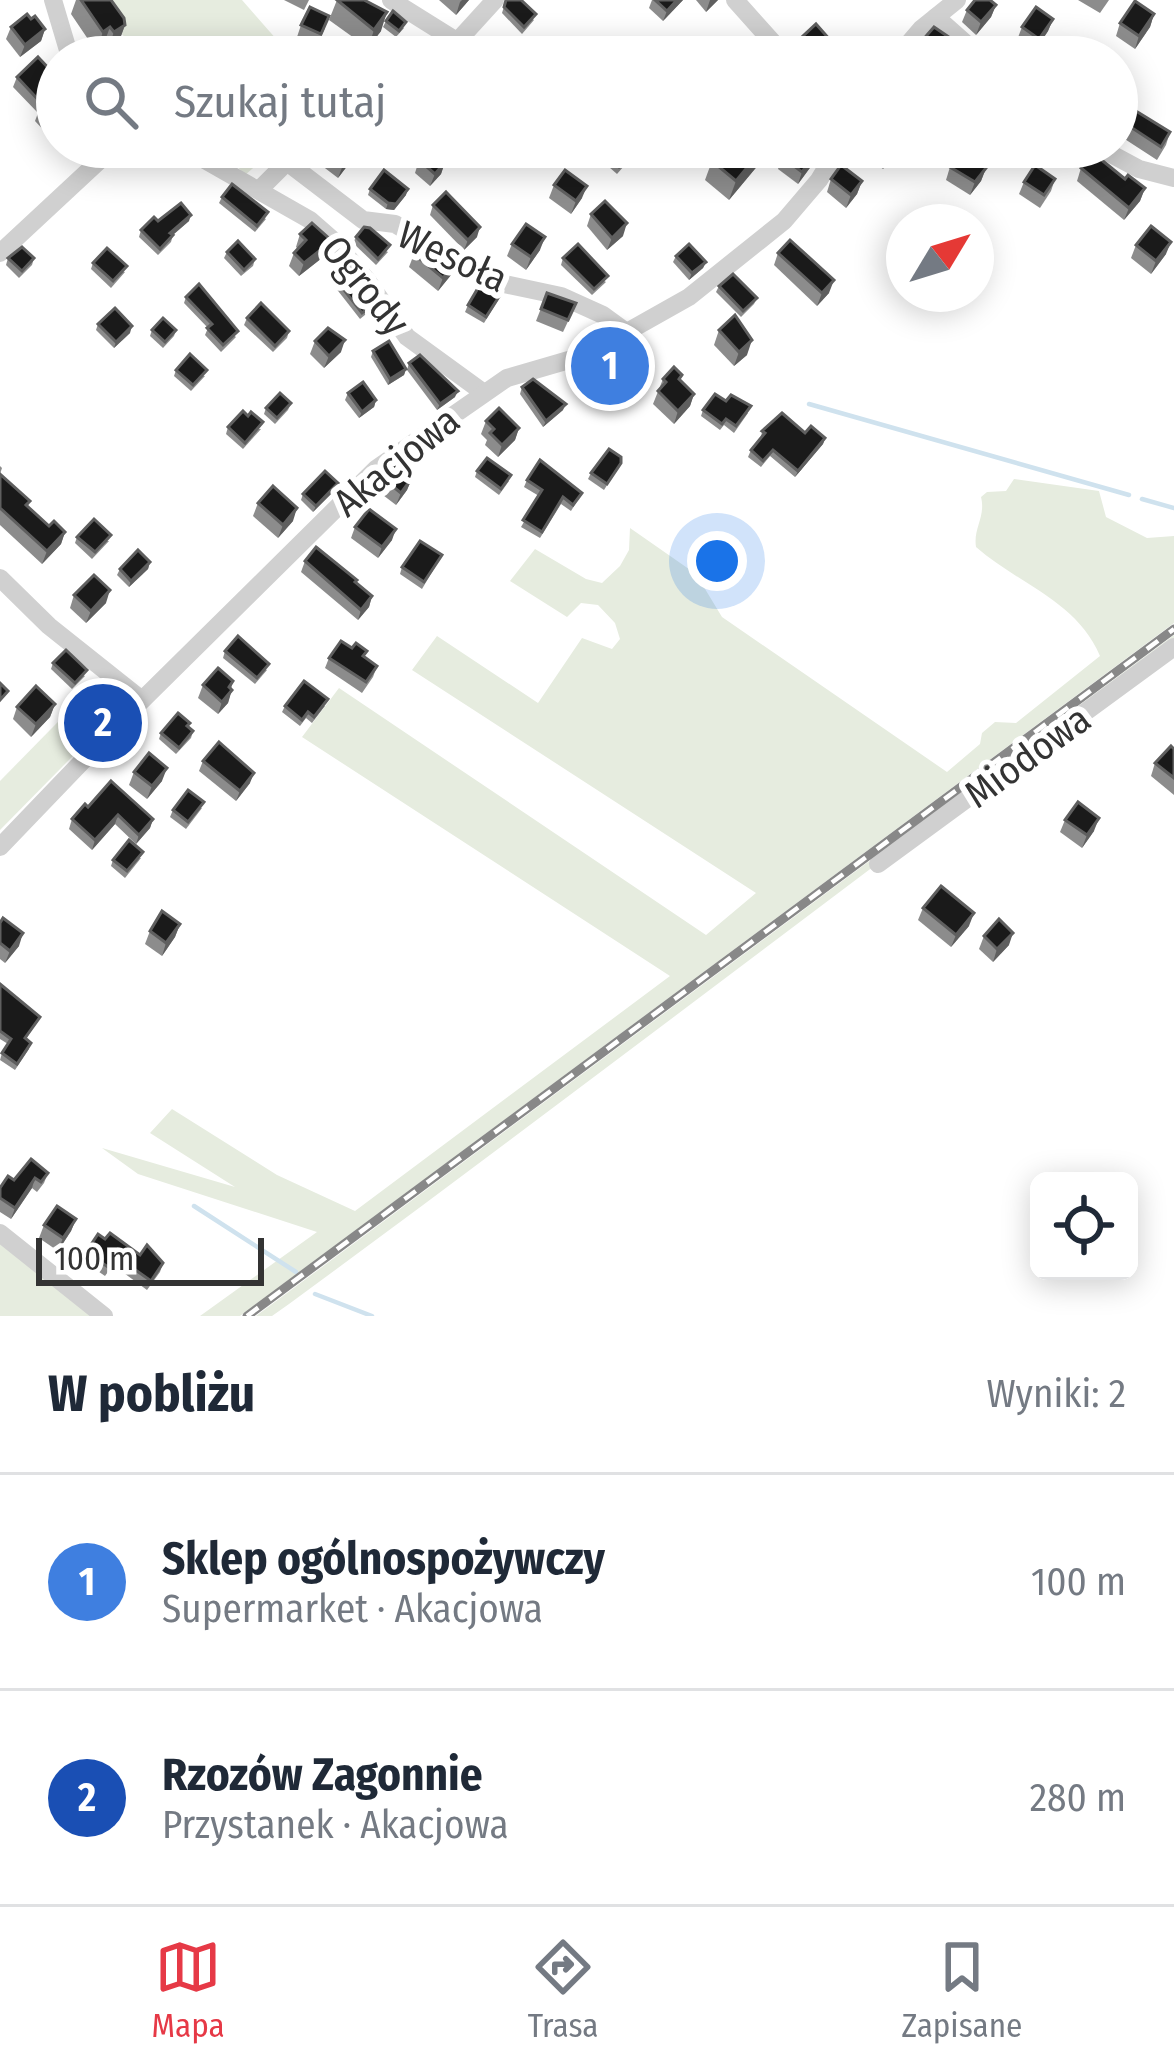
<!DOCTYPE html>
<html lang="pl">
<meta charset="utf-8">
<style>
body{margin:0;font-family:"Fira Sans Condensed",sans-serif;background:#f2f2f3;color:#1f2937}
.controls{position:absolute;right:36px;bottom:36px;display:grid;overflow:hidden;border-radius:18px;box-shadow:0 6px 30px #0003}
.controls button{width:108px;height:108px;display:grid;place-items:center;padding:0;border:0;border-bottom:3px solid #e0e1e3;background:#fff;color:#1f2937;font:60px sans-serif}
.compass{position:absolute;left:886px;top:204px;width:108px;height:108px;border-radius:50%;background:#fff;box-shadow:0 6px 30px #0003;rotate:52deg}
.scale{position:absolute;left:36px;bottom:30px;width:228px;box-sizing:border-box;padding-left:12px;border:6px solid #333;border-top:0;font-size:33px;line-height:42px;white-space:nowrap;color:#333;-webkit-text-stroke:9px #fff;paint-order:stroke}
.you{position:absolute;left:717px;top:561px;width:42px;height:42px;margin:-30px;border:9px solid #fff;border-radius:50%;background:#1a73e8;box-shadow:0 0 0 18px #1a73e833}
.badge{display:grid;place-items:center;width:78px;height:78px;border-radius:50%;background:#e63946;color:#fff;font-size:39px;font-weight:700}
.pin{position:absolute;translate:-50% -50%;border:6px solid #fff;box-shadow:0 3px 12px #0006}
.list{margin:0;padding:0;list-style:none}
h2{display:flex;justify-content:space-between;align-items:center;height:156px;margin:0;padding:0 48px;font-size:51px}
h2 small{font-size:39px;font-weight:400;color:#747a83}
.list li{display:grid;grid-template-columns:78px 1fr auto;gap:36px;align-items:center;box-sizing:border-box;height:216px;padding:0 48px;border-top:3px solid #e0e1e3}
.list b{display:block;font-size:45px;white-space:nowrap}
.list p{margin:0;font-size:39px;white-space:nowrap;color:#747a83}
.list em{font-size:39px;font-style:normal;color:#747a83}
.icon{flex:none;width:66px;height:66px;fill:none;stroke:currentColor;stroke-width:2;stroke-linecap:round;stroke-linejoin:round}
.map{position:relative;flex:none;width:1174px;height:1316px;overflow:hidden}
.search{position:absolute;background:#fff;box-shadow:0 6px 30px #0003;left:36px;right:36px;top:36px;height:132px;display:flex;align-items:center;gap:30px;box-sizing:border-box;padding:0 42px;border-radius:66px;color:#747a83;font-size:45px}
.sheet{height:588px;background:#fff}
nav{display:flex;justify-content:space-around;align-items:center;box-sizing:border-box;height:168px;border-top:3px solid #e0e1e3;background:#fff;font-size:33px;color:#747a83}
nav a{display:grid;justify-items:center;gap:6px}
nav .on{color:#e63946}
.map>svg:first-child{display:block}
</style>
<div class="map">
<svg width="1174" height="1316" viewBox="0 0 1174 1316">
<rect width="100%" height="100%" fill="#fff"/>
<g fill="#e6ecdf">
<path d="M92 0H242L292 57H142Z"/>
<path d="M220 147H277L245 175Z"/>
<path d="M1014 479 1099 491 1106 517 1147 538 1174 536V623L240 1316H200L317 1232 138 1174 102 1148 235 1187 150 1133 172 1109 277 1175 355 1211 670 976 302 737 339 688 706 935 756 893 412 670 437 636 538 703 582 638 612 649 620 639 615 623 598 605 581 603 567 617 510 581 535 549 586 579 602 583 620 566 629 550 630 528 696 574 722 617 947 772 980 744 982 733 995 722 1016 723 1100 656C1077 601 1018 584 976 547 973 528 986 517 981 497L987 492 1006 491Z"/>
<path d="M1174 635V643C877 861 586 1086 289 1304L272 1316H256Z"/>
<path d="M102 677 129 699 0 830V781Z"/>
<path d="M0 1242 95 1316H0Z"/>
</g>
<g fill="none" stroke-linecap="round" stroke-linejoin="round">
<g stroke="#cfe2ee" stroke-width="4.5">
<path d="M809 404 1129 495"/>
<path d="M1142 499 1174 508"/>
<path d="M194 1206 296 1272"/>
<path d="M315 1294 372 1316"/>
</g>
<g stroke="#d0d0d0" stroke-width="18">
<path d="M53 0 70 57"/>
<path d="M391 0 458 42"/>
<path d="M735 0 786 57"/>
<path d="M936 17 981 57"/>
<path d="M443 57 495 0"/>
<path d="M897 57 921 29 957 0"/>
<path d="M182 147 310 220 334 241 366 279 407 337 484 393"/>
<path d="M1098 147 1139 169 1174 178"/>
<path d="M287 162 363 220 395 224 474 272 495 282 561 296 603 315 629 334"/>
<path d="M259 190 302 147"/>
<path d="M0 253 114 147"/>
<path d="M0 578 49 626 142 700"/>
<path d="M0 847 121 721 376 469 507 378 586 355 689 297 784 221 819 180 839 147"/>
<path d="M878 864 1174 647"/>
<path d="M0 1233 104 1316"/>
</g>
<g stroke="#888" stroke-width="9">
<path id="rail" d="M247 1316 1174 629"/>
</g>
<use href="#rail" stroke="#fff" stroke-width="4.5" stroke-dasharray="14" stroke-linecap="butt"/>
</g>
<g fill="#8c8c8c">
<path d="M76 0H111L125 25 118 44 107 51 103 46 96 51 71 14Z"/>
<path d="M284 0H309L304 10Z"/>
<path d="M337 0 381 31 368 48 329 20Z"/>
<path d="M439 0H469L456 15Z"/>
<path d="M506 0 534 20 522 34 502 13Z"/>
<path d="M652 0H683L663 21 649 8Z"/>
<path d="M696 0H718L706 12Z"/>
<path d="M1078 0H1109L1100 13Z"/>
<path d="M996 5 991 17 976 35 962 22 967 10Z"/>
<path d="M1154 14 1150 27 1135 49 1116 36 1120 23Z"/>
<path d="M1053 19 1048 31 1035 51 1017 40 1022 27Z"/>
<path d="M386 21 404 28 396 37 383 27Z"/>
<path d="M301 25 325 28 317 46 297 37Z"/>
<path d="M11 27 45 29 41 41 20 57 6 39Z"/>
<path d="M802 37 828 54 825 57H803L797 50Z"/>
<path d="M921 42H956L950 57H920L917 55Z"/>
<path d="M17 77 49 83 57 129 49 136 35 121 38 113 13 87Z"/>
<path d="M1117 94 1120 96 1119 101 1170 132 1166 145 1157 160 1117 134Z"/>
<path d="M357 147 354 157 338 178 317 162 322 149Z"/>
<path d="M373 147H403L386 165 372 151Z"/>
<path d="M443 147H484L472 162 460 152 454 159Z"/>
<path d="M595 147 631 158 617 174 593 153Z"/>
<path d="M724 147H771L769 152 729 200 705 180 712 161Z"/>
<path d="M872 147H899L883 169 868 157Z"/>
<path d="M1028 147H1053L1041 166 1025 156Z"/>
<path d="M782 157 812 165 798 184 778 169Z"/>
<path d="M419 160 445 162 441 174 430 186 415 173Z"/>
<path d="M950 167 986 168 981 181 970 195 946 180Z"/>
<path d="M1081 168 1125 179 1145 188 1140 201 1124 220 1077 181Z"/>
<path d="M831 179 862 181 857 194 846 208 827 192Z"/>
<path d="M1055 179 1051 191 1040 208 1019 194 1024 182Z"/>
<path d="M554 185 582 198 571 214 549 198Z"/>
<path d="M370 189 406 195 394 210 386 209 368 195Z"/>
<path d="M222 197 266 219 255 232 219 203Z"/>
<path d="M433 205 477 237 464 250 430 215Z"/>
<path d="M591 214 623 236 607 250 587 226Z"/>
<path d="M158 221H189L173 235 171 242 158 255 139 237 141 230Z"/>
<path d="M300 234 327 254 299 276 289 266 294 253 298 249 296 247Z"/>
<path d="M356 237 388 252 376 265 353 243Z"/>
<path d="M512 244 540 250 526 270 507 256Z"/>
<path d="M1136 245 1166 254 1151 274 1131 258Z"/>
<path d="M227 252 255 259 253 266 241 276 224 258Z"/>
<path d="M778 253 829 293 817 306 774 265Z"/>
<path d="M414 254 451 275 438 291 409 267Z"/>
<path d="M676 256 706 262 703 268 689 280 673 262Z"/>
<path d="M8 258H34L32 265 19 278 6 265Z"/>
<path d="M563 258 606 282 592 295 561 265Z"/>
<path d="M93 263 125 272 111 288 91 269Z"/>
<path d="M337 281 374 304 371 310 360 319 335 287Z"/>
<path d="M719 286 757 298 754 304 741 317 716 292Z"/>
<path d="M547 293 571 315 563 332 536 321Z"/>
<path d="M186 297 236 337 221 352 205 335 208 328 184 303Z"/>
<path d="M499 299 484 323 465 312 468 305Z"/>
<path d="M247 318 289 331 287 338 273 352 244 325Z"/>
<path d="M98 324 130 333 114 348 96 330Z"/>
<path d="M152 330H176L174 336 163 348 150 336Z"/>
<path d="M719 330 747 355 734 366 714 345Z"/>
<path d="M315 341 341 352 324 368 310 354Z"/>
<path d="M373 351 406 369 404 375 388 385 371 357Z"/>
<path d="M633 360 627 380 600 395 590 376 594 363Z"/>
<path d="M409 363 455 397 437 410 407 370Z"/>
<path d="M176 370 205 376 191 391 174 376Z"/>
<path d="M663 379 680 381 694 394 690 406 674 424 653 404Z"/>
<path d="M522 387 563 410 543 427 520 394Z"/>
<path d="M348 393 376 400 374 407 359 418 345 400Z"/>
<path d="M291 403 288 410 275 424 264 414 266 408Z"/>
<path d="M703 410 748 413 734 433 724 425 720 430 701 416Z"/>
<path d="M486 421 519 428 515 440 498 457 485 445 487 440 481 434Z"/>
<path d="M228 427 261 429 243 449 226 434Z"/>
<path d="M762 431 805 433 825 438 823 444 795 477 770 456 761 467 748 457 751 450 761 438Z"/>
<path d="M621 463 604 490 588 479 591 473Z"/>
<path d="M0 466 2 468 0 474 30 501 28 506 49 526 65 532 61 544 42 564 0 525Z"/>
<path d="M477 471 509 481 499 495 475 477Z"/>
<path d="M380 476 412 478 407 490 396 505 375 489Z"/>
<path d="M527 480 582 493 571 511 561 504 540 538 521 527 539 496 524 487Z"/>
<path d="M338 483 336 489 313 512 301 500 303 494Z"/>
<path d="M258 503 293 521 278 538 253 516Z"/>
<path d="M355 527 392 540 378 558 351 538Z"/>
<path d="M77 537 109 541 92 559 75 543Z"/>
<path d="M442 555 422 589 400 574 402 567Z"/>
<path d="M305 561 356 583 372 596 369 607 358 620 301 572Z"/>
<path d="M150 562 148 569 129 587 117 575 120 569Z"/>
<path d="M74 595 106 603 86 623 70 608Z"/>
<path d="M225 651 267 670 255 684 223 658Z"/>
<path d="M364 657 377 666 373 677 362 693 325 668 329 658Z"/>
<path d="M53 663 85 676 72 689 51 669Z"/>
<path d="M233 681 228 703 218 714 198 698 203 685Z"/>
<path d="M55 704 50 717 31 737 13 719 17 707Z"/>
<path d="M285 706H325L312 723 306 718 300 726 282 712Z"/>
<path d="M193 731 191 738 176 754 159 739 161 733Z"/>
<path d="M1174 749V795L1151 776 1155 763Z"/>
<path d="M203 761 250 783 236 801 199 771Z"/>
<path d="M134 772 162 781 147 799 129 785Z"/>
<path d="M88 807 153 819 150 828 136 844 115 824 92 850 69 829 72 819Z"/>
<path d="M202 808 186 829 170 817 173 810Z"/>
<path d="M1065 820 1094 831 1082 848 1060 832Z"/>
<path d="M141 858 125 878 111 866 113 860Z"/>
<path d="M923 908 969 926 951 947 918 920Z"/>
<path d="M0 923 19 946 5 963 0 959Z"/>
<path d="M180 924 175 937 162 956 145 944 150 931Z"/>
<path d="M984 936 1009 945 993 962 979 949Z"/>
<path d="M0 984 40 1017 26 1039 29 1049 15 1070 0 1060 2 1053 8 1044 0 1039Z"/>
<path d="M48 1173 44 1183 37 1192 32 1188 11 1219 0 1212V1188L14 1180Z"/>
<path d="M76 1219 71 1231 58 1251 39 1238 44 1225Z"/>
<path d="M105 1239 163 1263 160 1272 147 1290 113 1265 105 1276 83 1261 86 1252Z"/>
</g>
<g fill="#5f5f5f">
<path d="M462 0H469L456 15 460 2Z"/>
<path d="M677 0H683L663 21 667 11Z"/>
<path d="M710 0H718L706 12Z"/>
<path d="M996 5 991 17 976 35 981 22Z"/>
<path d="M387 12 381 31 368 48 374 30Z"/>
<path d="M1154 14 1150 27 1135 49 1139 36Z"/>
<path d="M1053 19 1048 31 1035 51 1039 39Z"/>
<path d="M125 25 118 44 107 51 114 32Z"/>
<path d="M110 27 103 46 96 51 103 32Z"/>
<path d="M45 29 41 41 20 57 25 45Z"/>
<path d="M832 42 828 54 825 57H816Z"/>
<path d="M357 147 354 157 338 178 343 165Z"/>
<path d="M764 147H771L769 152 729 200 736 181Z"/>
<path d="M894 147H899L883 169 888 156Z"/>
<path d="M817 152 812 165 798 184 802 172Z"/>
<path d="M445 162 441 174 430 186 435 174Z"/>
<path d="M986 168 981 181 970 195 975 182Z"/>
<path d="M862 181 857 194 846 208 851 195Z"/>
<path d="M587 186 582 198 571 214 576 201Z"/>
<path d="M1145 188 1140 201 1124 220 1129 208Z"/>
<path d="M408 189 406 195 394 210 386 209 388 203Z"/>
<path d="M191 215 189 221 168 239 170 233Z"/>
<path d="M627 223 623 236 607 250 612 238Z"/>
<path d="M480 227 477 237 464 250 468 240Z"/>
<path d="M545 237 540 250 526 270 531 257Z"/>
<path d="M332 241 327 254 299 276 304 263Z"/>
<path d="M1171 242 1166 254 1151 274 1156 261Z"/>
<path d="M706 262 703 268 689 280 692 273Z"/>
<path d="M456 263 451 275 438 291 443 278Z"/>
<path d="M834 280 829 293 817 306 822 293Z"/>
<path d="M132 326 130 333 114 348 116 342Z"/>
<path d="M345 340 341 352 324 368 329 356Z"/>
<path d="M752 340 747 355 734 366 739 352Z"/>
<path d="M633 360 627 380 600 395 605 382Z"/>
<path d="M406 369 404 375 388 385 390 379Z"/>
<path d="M458 391 455 397 437 410 440 404Z"/>
<path d="M694 394 690 406 674 424 678 411Z"/>
<path d="M376 400 374 407 359 418 362 412Z"/>
<path d="M566 404 563 410 543 427 546 421Z"/>
<path d="M519 428 515 440 498 457 502 445Z"/>
<path d="M825 438 823 444 795 477 798 471Z"/>
<path d="M412 478 407 490 396 505 401 493Z"/>
<path d="M338 483 336 489 313 512 316 506Z"/>
<path d="M297 508 293 521 278 538 283 525Z"/>
<path d="M396 529 392 540 378 558 382 547Z"/>
<path d="M65 532 61 544 42 564 47 551Z"/>
<path d="M150 562 148 569 129 587 131 581Z"/>
<path d="M110 590 106 603 86 623 91 611Z"/>
<path d="M372 596 369 607 358 620 361 610Z"/>
<path d="M232 690 228 703 218 714 222 702Z"/>
<path d="M55 704 50 717 31 737 36 724Z"/>
<path d="M167 768 162 781 147 799 152 786Z"/>
<path d="M254 773 250 783 236 801 240 791Z"/>
<path d="M118 815 115 824 92 850 95 840Z"/>
<path d="M1099 818 1094 831 1082 848 1087 835Z"/>
<path d="M153 819 150 828 136 844 139 835Z"/>
<path d="M974 913 969 926 951 947 956 935Z"/>
<path d="M180 924 175 937 162 956 166 943Z"/>
<path d="M23 933 19 946 5 963 10 951Z"/>
<path d="M1013 933 1009 945 993 962 997 949Z"/>
<path d="M35 1178 32 1188 11 1219 15 1208Z"/>
<path d="M76 1219 71 1231 58 1251 63 1238Z"/>
</g>
<g fill="#1a1a1a" stroke="#5f5f5f" stroke-width="3">
<path d="M81 0H111L124 18 125 25 114 32 110 27 103 32Z"/>
<path d="M337 0H364L387 12 374 30Z"/>
<path d="M506 0H521L536 14 524 27 504 7Z"/>
<path d="M655 0H677L667 11Z"/>
<path d="M975 0H990L996 5 981 22 967 10Z"/>
<path d="M1135 1 1154 14 1139 36 1120 23Z"/>
<path d="M310 7 329 16 321 34 301 25Z"/>
<path d="M1036 7 1053 19 1039 39 1022 27Z"/>
<path d="M393 11 406 22 399 31 386 21Z"/>
<path d="M27 14 31 19 35 16 45 29 25 45 11 27Z"/>
<path d="M816 24 832 42 816 56 802 37Z"/>
<path d="M934 27 956 42 946 57H942L921 42Z"/>
<path d="M694 39 706 50 700 57H678Z"/>
<path d="M527 47 538 55 536 57H518Z"/>
<path d="M969 47 981 57H961Z"/>
<path d="M38 57 53 73 46 79 57 91V122L53 126 39 111 44 106 17 77Z"/>
<path d="M1117 94 1120 96 1118 100 1170 132 1161 147 1117 118Z"/>
<path d="M323 147H356L343 165 322 149Z"/>
<path d="M376 147H399L388 159Z"/>
<path d="M431 147 445 162 435 174 419 160Z"/>
<path d="M464 147H482L475 156Z"/>
<path d="M596 147H627L633 152 619 167Z"/>
<path d="M724 147H764L736 181 712 161Z"/>
<path d="M790 147H810L817 152 802 172 782 157Z"/>
<path d="M876 147H894L888 156Z"/>
<path d="M1035 147H1050L1045 154Z"/>
<path d="M963 151 986 168 975 182 950 167Z"/>
<path d="M1093 153 1125 179 1128 175 1145 188 1129 208 1081 168Z"/>
<path d="M841 165 862 181 851 195 831 179Z"/>
<path d="M1035 165 1055 179 1044 195 1024 182Z"/>
<path d="M384 170 408 189 396 204 388 203 370 189Z"/>
<path d="M565 170 587 186 576 201 554 185Z"/>
<path d="M232 184 268 212 257 226 222 197Z"/>
<path d="M446 192 480 227 468 240 433 205Z"/>
<path d="M605 201 627 223 612 238 591 214Z"/>
<path d="M181 203 191 215 170 233 173 235 160 249 141 230 154 217 158 221Z"/>
<path d="M312 223 332 241 304 263 294 253 306 240 300 234Z"/>
<path d="M526 224 545 237 531 257 512 244Z"/>
<path d="M1151 226 1171 242 1156 261 1136 245Z"/>
<path d="M364 227 370 228 390 245 378 259 356 237Z"/>
<path d="M790 240 834 280 822 293 778 253Z"/>
<path d="M238 241 255 259 244 270 227 252Z"/>
<path d="M424 242 456 263 443 278 414 254Z"/>
<path d="M578 244 608 276 594 289 563 258Z"/>
<path d="M689 244 706 262 692 273 676 256Z"/>
<path d="M22 247 34 258 22 271 8 258Z"/>
<path d="M107 248 127 266 113 281 93 263Z"/>
<path d="M349 271 374 304 362 313 337 281Z"/>
<path d="M733 274 757 298 743 311 719 286Z"/>
<path d="M481 283 502 292 486 317 468 305Z"/>
<path d="M199 284 238 331 223 345 207 328 212 324 186 297Z"/>
<path d="M547 293 576 303 568 320 541 309Z"/>
<path d="M261 303 289 331 275 346 247 318Z"/>
<path d="M115 308 132 326 116 342 98 324Z"/>
<path d="M735 315 752 340 739 352 719 330Z"/>
<path d="M163 318 176 330 165 342 152 330Z"/>
<path d="M328 328 345 340 329 356 315 341Z"/>
<path d="M389 341 406 369 390 379 373 351Z"/>
<path d="M625 346 633 360 629 363 631 367 605 382 594 363Z"/>
<path d="M190 354 207 370 193 385 176 370Z"/>
<path d="M420 355 458 391 440 404 409 363Z"/>
<path d="M674 367 682 375 679 379 694 394 678 411 658 391 666 382 663 379Z"/>
<path d="M533 379 566 404 546 421 522 387Z"/>
<path d="M363 382 376 400 362 412 348 393Z"/>
<path d="M280 393 291 403 277 418 266 408Z"/>
<path d="M715 394 726 401 731 395 751 406 736 426 726 419 722 424 703 410Z"/>
<path d="M499 408 519 428 502 445 490 433 494 429 486 421Z"/>
<path d="M243 411 248 416 251 412 263 422 245 443 228 427Z"/>
<path d="M782 413 805 433 811 426 825 438 798 471 773 450 763 461 751 450 765 433 762 431Z"/>
<path d="M609 449 621 457V463L607 484 591 473Z"/>
<path d="M487 458 511 475 501 489 477 471Z"/>
<path d="M540 460 582 493 573 505 563 497 542 532 523 520 542 490 527 480Z"/>
<path d="M394 464 412 478 401 493 380 476Z"/>
<path d="M325 471 338 483 316 506 303 494Z"/>
<path d="M0 474 30 501 26 505 49 526 54 521 65 532 47 551 0 508Z"/>
<path d="M273 486 297 508 283 525 258 503Z"/>
<path d="M369 509 396 529 382 547 355 527Z"/>
<path d="M94 519 111 535 95 552 77 537Z"/>
<path d="M420 541 442 555 424 582 402 567Z"/>
<path d="M316 547 357 580 355 582 372 596 361 610 305 561Z"/>
<path d="M138 550 150 562 131 581 120 569Z"/>
<path d="M94 575 110 590 91 611 74 595Z"/>
<path d="M238 636 269 664 257 678 225 651Z"/>
<path d="M341 641 352 648 356 643 367 651 363 656 377 666 366 682 329 658Z"/>
<path d="M66 650 87 670 75 683 53 663Z"/>
<path d="M218 668 233 681 229 687 232 690 222 702 203 685Z"/>
<path d="M304 681 328 699 314 717 308 712 302 720 285 706Z"/>
<path d="M0 683 8 691 0 700Z"/>
<path d="M36 686 55 704 36 724 17 707Z"/>
<path d="M178 713 190 723 187 726 193 731 179 748 161 733Z"/>
<path d="M219 742 254 773 240 791 203 761Z"/>
<path d="M1171 746 1174 749V778L1155 763Z"/>
<path d="M149 753 167 768 152 786 134 772Z"/>
<path d="M111 781 153 819 139 835 118 815 95 840 72 819 85 804 88 807Z"/>
<path d="M188 790 204 802 188 822 173 810Z"/>
<path d="M1078 802 1099 818 1087 835 1065 820Z"/>
<path d="M129 840 143 852 127 871 113 860Z"/>
<path d="M941 886 974 913 956 935 923 908Z"/>
<path d="M162 911 180 924 166 943 150 931Z"/>
<path d="M3 918 23 933 10 951 0 943V923Z"/>
<path d="M999 919 1013 933 997 949 984 936Z"/>
<path d="M0 984 40 1017 25 1038 31 1043 17 1064 2 1053 11 1039 0 1031Z"/>
<path d="M31 1159 48 1173 41 1182 35 1178 15 1208 0 1198V1188L8 1176 14 1180Z"/>
<path d="M57 1206 76 1219 63 1238 44 1225Z"/>
<path d="M110 1233 140 1255 147 1245 163 1263 151 1281 116 1256 108 1267 86 1252 98 1234 105 1239Z"/>
</g>
<g text-anchor="middle" stroke-width="12" stroke-linejoin="round" paint-order="stroke">
<g font-size="39" fill="#333" stroke="#fff">
<text transform="translate(453 256) rotate(25)" y="14">Wesoła</text>
<text transform="translate(366 285) rotate(51)" y="14">Ogrody</text>
<text transform="translate(396 461) rotate(-39)" y="14">Akacjowa</text>
<text transform="translate(1027 756) rotate(-36)" y="14">Miodowa</text>
</g>
</g>
</svg>
<div class="controls">
<button><svg class="icon" aria-label="locate" viewBox="0 0 24 24"><circle cx="12" cy="12" r="6"/><path d="M12 2v4M12 18v4M2 12h4M18 12h4"/></svg></button>
</div>
<svg class="compass" viewBox="-18 -18 36 36"><path d="M0-13l5 13h-10z" fill="#e53935"/><path d="M0 13l5-13h-10z" fill="#747a83"/></svg>
<div class="scale">100 m</div>
<div class="you"></div>
<div class="pin badge" style="left:610px;top:366px;background:#3f7fe0">1</div>
<div class="pin badge" style="left:103px;top:723px;background:#1a4fb4">2</div>
<div class="search"><svg class="icon" aria-label="search" viewBox="0 0 24 24"><circle cx="10" cy="10" r="6"/><path d="M15 15l6 6"/></svg>Szukaj tutaj</div>
</div>
<section class="sheet">
<h2>W pobliżu<small>Wyniki: 2</small></h2>
<ul class="list">
<li><span class="badge" style="background:#3f7fe0">1</span><div><b>Sklep ogólnospożywczy</b><p>Supermarket · Akacjowa</p></div><em>100 m</em></li>
<li><span class="badge" style="background:#1a4fb4">2</span><div><b>Rzozów Zagonnie</b><p>Przystanek · Akacjowa</p></div><em>280 m</em></li>
</ul>
</section>
<nav>
<a class="on"><svg class="icon" aria-label="map" viewBox="0 0 24 24"><path d="M3 6l6-2 6 2 6-2v14l-6 2-6-2-6 2zM9 4v14M15 6v14"/></svg>Mapa</a>
<a><svg class="icon" aria-label="directions" viewBox="0 0 24 24"><path d="M12 3l9 9-9 9-9-9zM9 14v-3h6M13 9l2 2-2 2"/></svg>Trasa</a>
<a><svg class="icon" aria-label="saved" viewBox="0 0 24 24"><path d="M7 4h10v16l-5-4-5 4z"/></svg>Zapisane</a>
</nav>
